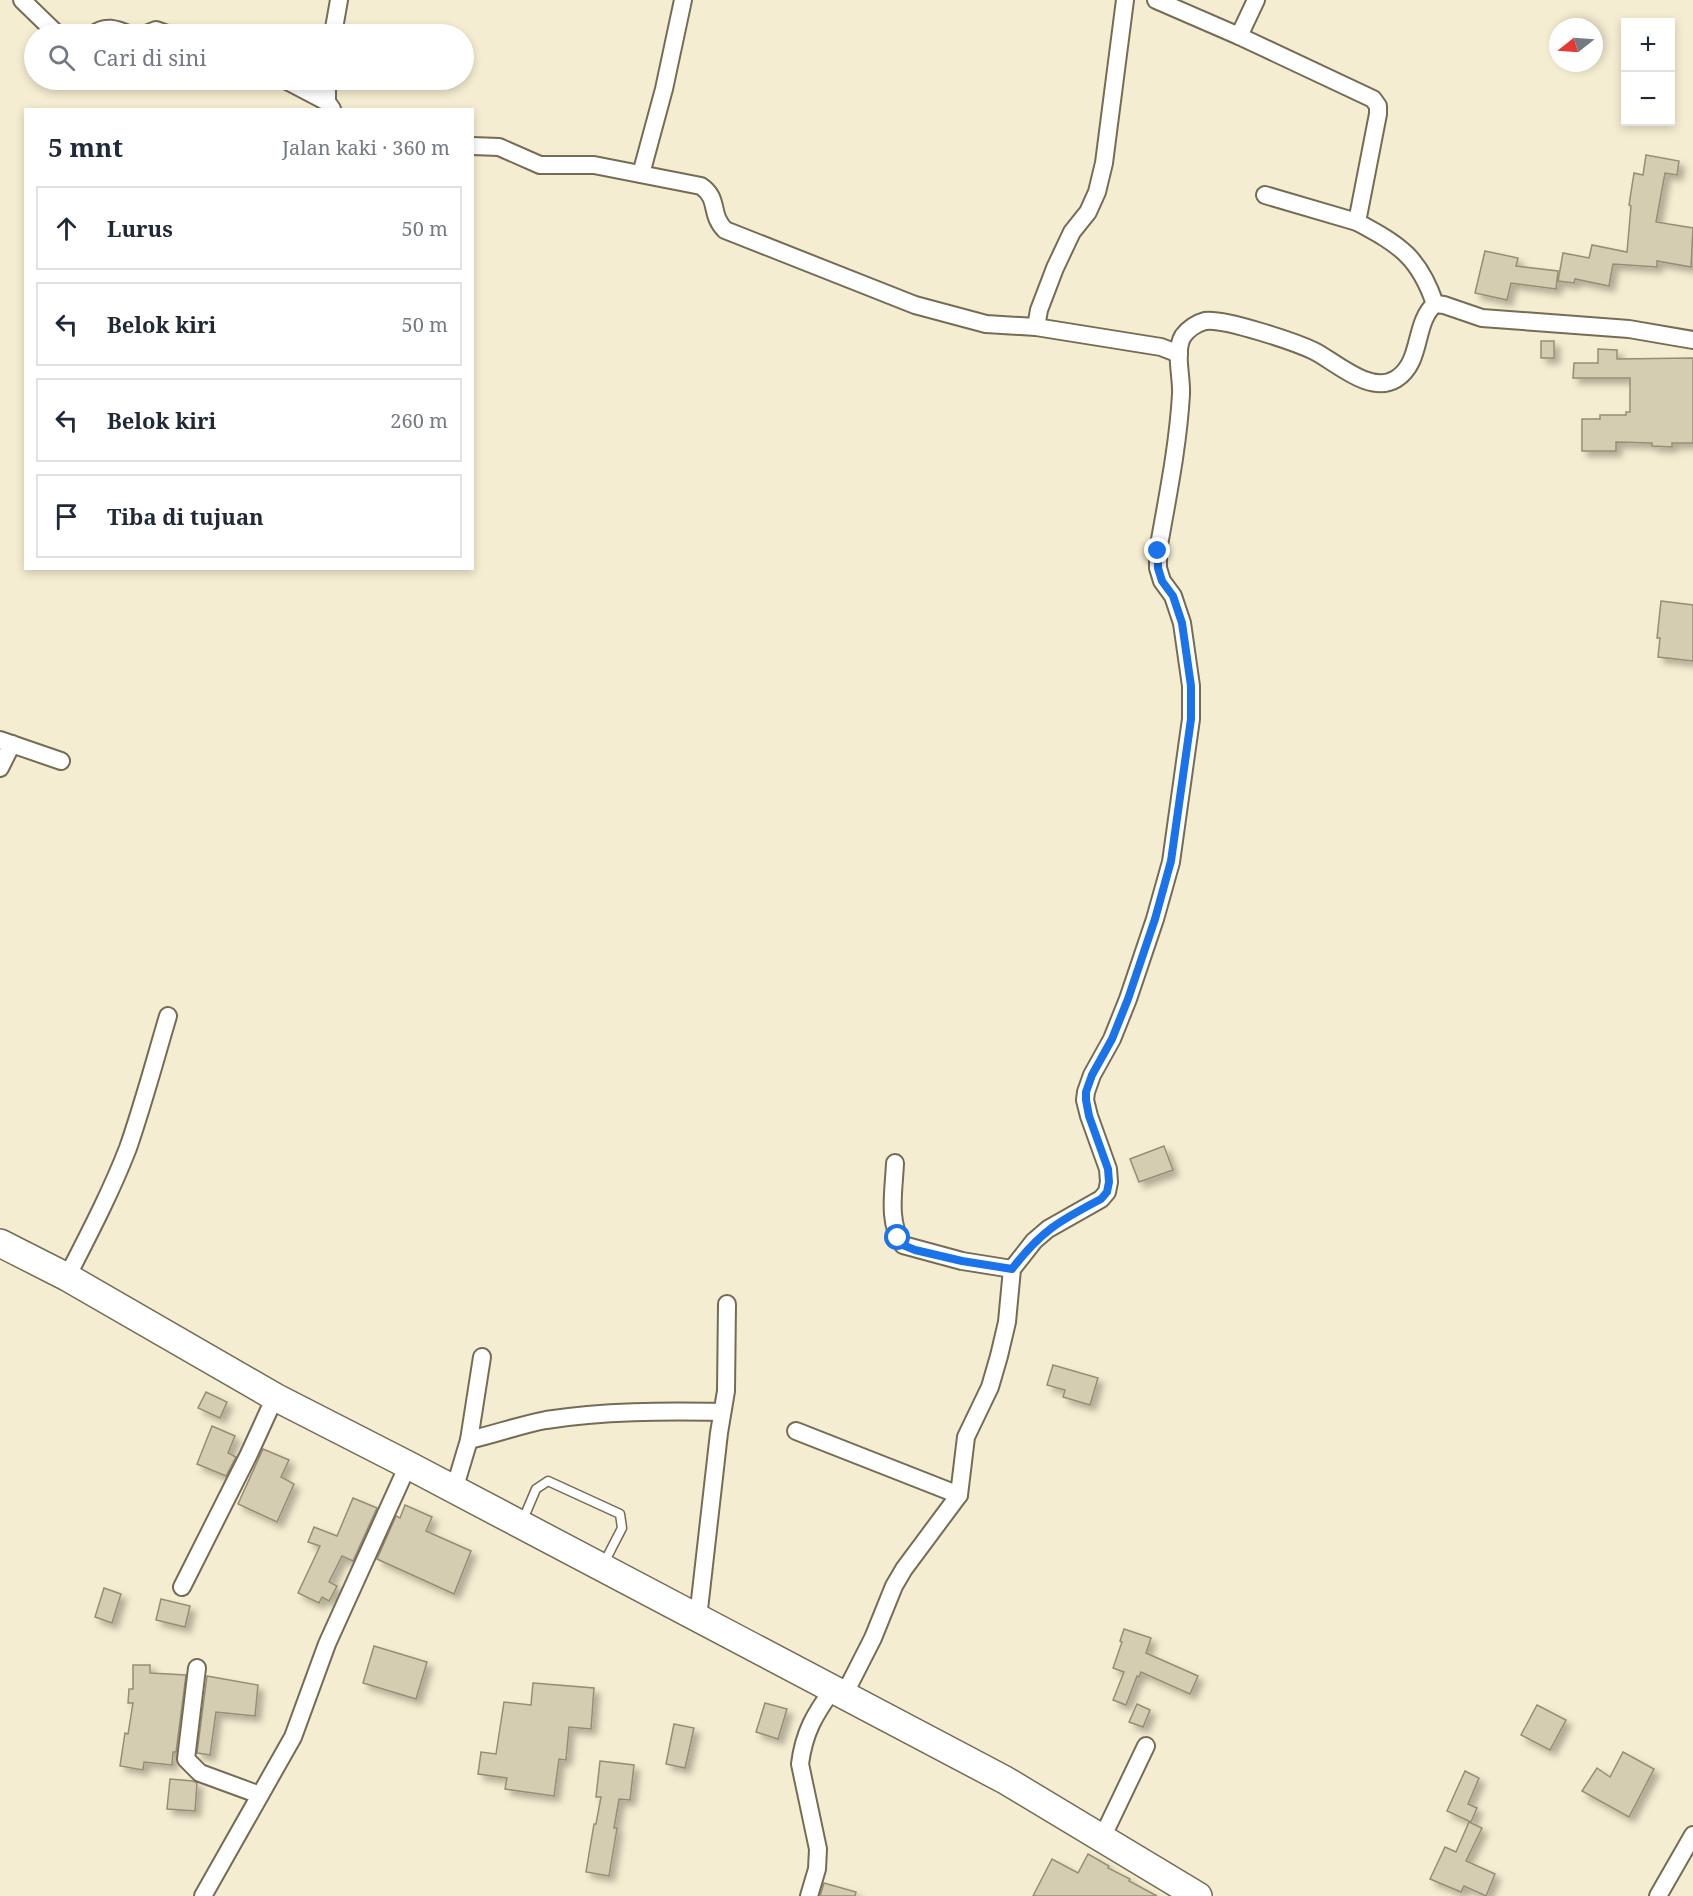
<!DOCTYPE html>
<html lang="id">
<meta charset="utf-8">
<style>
body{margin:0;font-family:"Noto Serif",serif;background:#f6f6f7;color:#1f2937}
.controls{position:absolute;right:18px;top:18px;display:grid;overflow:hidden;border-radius:0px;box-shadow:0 3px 9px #0003}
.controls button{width:54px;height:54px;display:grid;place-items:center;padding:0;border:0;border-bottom:2px solid #e0e1e3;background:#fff;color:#1f2937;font:30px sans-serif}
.compass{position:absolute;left:1549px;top:18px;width:54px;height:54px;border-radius:50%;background:#fff;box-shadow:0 3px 9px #0003;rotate:253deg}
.stop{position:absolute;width:18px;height:18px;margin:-14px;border:4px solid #1a73e8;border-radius:50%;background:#fff}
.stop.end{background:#1a73e8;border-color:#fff;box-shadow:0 2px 6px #0008}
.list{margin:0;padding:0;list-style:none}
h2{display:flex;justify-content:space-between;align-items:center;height:78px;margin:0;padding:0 24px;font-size:26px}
h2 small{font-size:20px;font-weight:400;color:#747a83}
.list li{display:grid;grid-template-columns:39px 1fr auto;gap:18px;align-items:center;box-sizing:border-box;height:84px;margin:0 12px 12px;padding:0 12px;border:2px solid #e0e1e3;border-radius:0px}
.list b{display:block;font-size:22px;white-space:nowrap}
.list em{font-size:20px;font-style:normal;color:#747a83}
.icon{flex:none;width:33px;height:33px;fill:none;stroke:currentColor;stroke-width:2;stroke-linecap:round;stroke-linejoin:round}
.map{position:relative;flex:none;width:1693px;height:1896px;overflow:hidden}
.search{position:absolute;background:#fff;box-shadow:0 3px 9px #0003;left:24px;top:24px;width:450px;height:66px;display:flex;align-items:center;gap:15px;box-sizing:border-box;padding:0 21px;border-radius:33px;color:#747a83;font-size:22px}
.panel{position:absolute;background:#fff;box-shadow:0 3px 9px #0003;left:24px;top:108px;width:450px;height:462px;border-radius:0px}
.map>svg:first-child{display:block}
</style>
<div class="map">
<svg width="1693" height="1896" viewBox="0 0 1693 1896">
<defs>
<filter id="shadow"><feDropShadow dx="5.5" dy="5.5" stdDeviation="3" flood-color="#0004"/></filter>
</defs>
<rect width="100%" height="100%" fill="#f5edd1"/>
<g fill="#d5cdb2" stroke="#958e74" stroke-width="1.5" filter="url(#shadow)">
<path d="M1646 155 1679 161 1677 175 1665 173 1656 222 1693 228 1691 267 1657 261V267L1613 264 1609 286 1575 279 1574 283 1558 281 1563 253 1589 258 1592 245 1627 252 1631 206 1629 205 1634 173 1643 175Z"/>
<path d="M1485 251 1518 258 1516 266 1558 271 1556 289 1511 283 1507 300 1475 293Z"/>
<rect x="1541" y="341" width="13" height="17"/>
<path d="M1598 349 1617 350V359L1693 358V443H1672V447L1652 446V443L1616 442V451H1582V419H1600V415H1626V412H1630V378H1573L1574 363H1598Z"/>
<path d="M1661 601 1693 605V661L1658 657 1660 638H1657Z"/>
<path d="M1164 1146 1173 1170 1139 1182 1130 1159Z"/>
<path d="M1053 1365 1098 1378 1090 1405 1063 1397 1065 1390 1047 1385Z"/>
<path d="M206 1392 227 1402 220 1418 198 1408Z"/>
<path d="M212 1426 235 1436 228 1453 236 1457 226 1476 197 1464Z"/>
<path d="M263 1449 289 1460 281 1477 294 1484 277 1522 238 1504Z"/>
<path d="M353 1498 377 1508 353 1561 342 1556 329 1582 337 1586 329 1601 322 1597 319 1603 298 1593 320 1546 308 1542 314 1527 337 1536Z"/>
<path d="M405 1505 432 1517 426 1531 471 1551 454 1594 377 1559 396 1516 400 1518Z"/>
<path d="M104 1588 121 1594 112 1623 95 1617Z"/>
<path d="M161 1599 190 1606 185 1627 156 1620Z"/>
<path d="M1124 1629 1151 1638 1146 1653 1198 1676 1190 1694 1141 1672 1139 1677 1137 1676 1126 1705 1113 1700 1124 1672 1113 1668 1122 1642 1120 1641Z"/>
<path d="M374 1646 427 1662 416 1699 363 1683Z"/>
<path d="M133 1665H150V1673L186 1675 176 1752H173L172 1765 144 1762 143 1770 120 1766 125 1733 128 1734 133 1703H128L129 1689H133Z"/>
<path d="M207 1676 258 1685 255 1716 216 1712 210 1755 197 1753Z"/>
<path d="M533 1683 594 1688 591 1729 569 1727 566 1760 559 1759 554 1796 505 1789 507 1778 478 1774 481 1752 496 1754 504 1702 531 1705Z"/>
<path d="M765 1703 787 1709 778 1739 756 1732Z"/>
<path d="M1137 1704 1150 1710 1143 1727 1129 1722Z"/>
<path d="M1537 1705 1566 1720 1550 1750 1521 1735Z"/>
<path d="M674 1724 694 1728 685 1768 666 1764Z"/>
<path d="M1623 1752 1654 1769 1629 1817 1582 1791 1597 1768 1610 1777Z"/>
<path d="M600 1761 634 1765 630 1800 619 1799 614 1828H617L609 1876 586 1872 594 1824H596L601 1797H596Z"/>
<path d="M1465 1771 1479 1778 1468 1804 1477 1808 1471 1822 1447 1811Z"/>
<path d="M170 1779 193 1781 197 1783 195 1811 167 1809Z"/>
<path d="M1469 1822 1482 1828 1466 1861 1495 1874 1486 1896 1464 1886 1461 1892 1430 1879 1445 1847 1456 1852Z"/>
<path d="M1088 1854 1109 1866 1108 1868 1130 1879 1129 1881 1157 1896H1033L1052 1859 1078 1873Z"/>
<path d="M824 1883 856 1892 855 1896H820Z"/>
</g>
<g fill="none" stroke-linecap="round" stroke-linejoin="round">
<g stroke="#746c54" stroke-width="11">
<path id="service" d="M522 1522 536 1489 548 1481 620 1514 622 1528 604 1563"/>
</g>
<g stroke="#746c54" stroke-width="20">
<g id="minor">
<path d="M22 0 57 34"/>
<path d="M1156 0 1239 36 1373 99 1378 106V114L1357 222C1400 245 1419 257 1435 304"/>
<path d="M94 34C105 25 116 29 128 34"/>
<path d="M146 34 156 30 167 34"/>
<path d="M333 34 339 0"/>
<path d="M1239 36 1256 0"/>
<path d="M285 80 327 102"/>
<path d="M327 80V102L332 109"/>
<path d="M472 146 499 147 540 165H594L701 186C720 199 709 214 725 230L915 305 986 324 1036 327 1161 347 1179 354"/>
<path d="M641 174 664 89 683 0"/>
<path d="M1265 195 1357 222"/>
<path d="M1036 327 1039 310 1055 268 1072 232 1088 212 1097 192 1104 163 1125 0"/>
<path d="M0 740 61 761"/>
<path d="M0 768 12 744"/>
<path d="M895 1163C894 1190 887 1222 903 1245L962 1261 1012 1269"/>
<path d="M67 1277C89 1234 111 1192 128 1148 143 1105 155 1060 168 1016"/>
<path d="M796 1431 959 1495"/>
<path d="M469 1440C495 1434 520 1425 546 1420 604 1411 663 1411 722 1412"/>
<path d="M454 1490 469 1440 482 1357"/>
<path d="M182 1587 249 1454 275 1397"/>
<path d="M698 1618 719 1433 726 1391 727 1304"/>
<path d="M197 1668 186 1759 200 1773 260 1795"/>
<path d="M844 1695 873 1638 894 1586 904 1569 959 1495 966 1437 990 1387 999 1356 1007 1322 1012 1269 1034 1241 1048 1229 1101 1199 1107 1192 1109 1182 1108 1169 1089 1116 1085 1100 1086 1092 1092 1075 1112 1039 1128 999 1155 919 1171 862 1191 719V686L1182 623 1173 596 1162 581 1158 568V551C1167 499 1178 447 1181 394 1182 377 1174 351 1183 336 1188 329 1197 323 1205 321 1224 318 1295 342 1314 351 1336 362 1370 395 1396 379 1423 362 1413 323 1435 304L1444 305 1482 318 1629 329 1693 340"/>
<path d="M1102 1838 1146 1746"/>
<path d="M203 1896 293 1737 327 1644 408 1465"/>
<path d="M809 1896 817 1869 818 1849 800 1764C804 1732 815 1714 833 1689"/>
<path d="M1658 1896 1693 1835"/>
</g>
</g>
<g stroke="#746c54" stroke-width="30">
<path id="trunk" d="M0 1243 67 1277 275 1397 408 1465 1005 1780 1198 1896"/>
</g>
<use href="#service" stroke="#fff" stroke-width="8"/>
<use href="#minor" stroke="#fff" stroke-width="16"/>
<use href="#trunk" stroke="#fff" stroke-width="27"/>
</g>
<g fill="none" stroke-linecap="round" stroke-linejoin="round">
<path stroke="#1a73e8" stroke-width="8" d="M898 1238 903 1245 915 1250 962 1261 1012 1269C1041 1231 1059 1221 1101 1199L1107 1192 1109 1182 1108 1169 1089 1116 1086 1100V1092L1092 1075 1112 1039 1128 999 1155 919 1171 861 1191 719V686L1182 623 1173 596 1162 581 1158 568V551"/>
</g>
</svg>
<div class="controls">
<button>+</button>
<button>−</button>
</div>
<svg class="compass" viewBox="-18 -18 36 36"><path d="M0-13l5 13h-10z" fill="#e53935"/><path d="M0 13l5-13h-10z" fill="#747a83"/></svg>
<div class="stop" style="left:898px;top:1238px"></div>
<div class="stop end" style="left:1158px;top:551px"></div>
<div class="search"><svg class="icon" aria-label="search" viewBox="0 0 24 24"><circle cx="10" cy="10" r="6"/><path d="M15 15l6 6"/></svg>Cari di sini</div>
<section class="panel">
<h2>5 mnt<small>Jalan kaki · 360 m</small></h2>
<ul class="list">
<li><svg class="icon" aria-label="ahead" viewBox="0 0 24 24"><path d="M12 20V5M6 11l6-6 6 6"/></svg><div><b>Lurus</b></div><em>50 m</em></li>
<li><svg class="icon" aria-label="left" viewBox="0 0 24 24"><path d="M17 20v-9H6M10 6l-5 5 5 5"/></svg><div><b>Belok kiri</b></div><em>50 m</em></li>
<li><svg class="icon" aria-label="left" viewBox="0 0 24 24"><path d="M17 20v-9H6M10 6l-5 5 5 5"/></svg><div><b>Belok kiri</b></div><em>260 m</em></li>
<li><svg class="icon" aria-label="arrive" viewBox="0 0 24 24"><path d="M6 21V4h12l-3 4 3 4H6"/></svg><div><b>Tiba di tujuan</b></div></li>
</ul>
</section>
</div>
